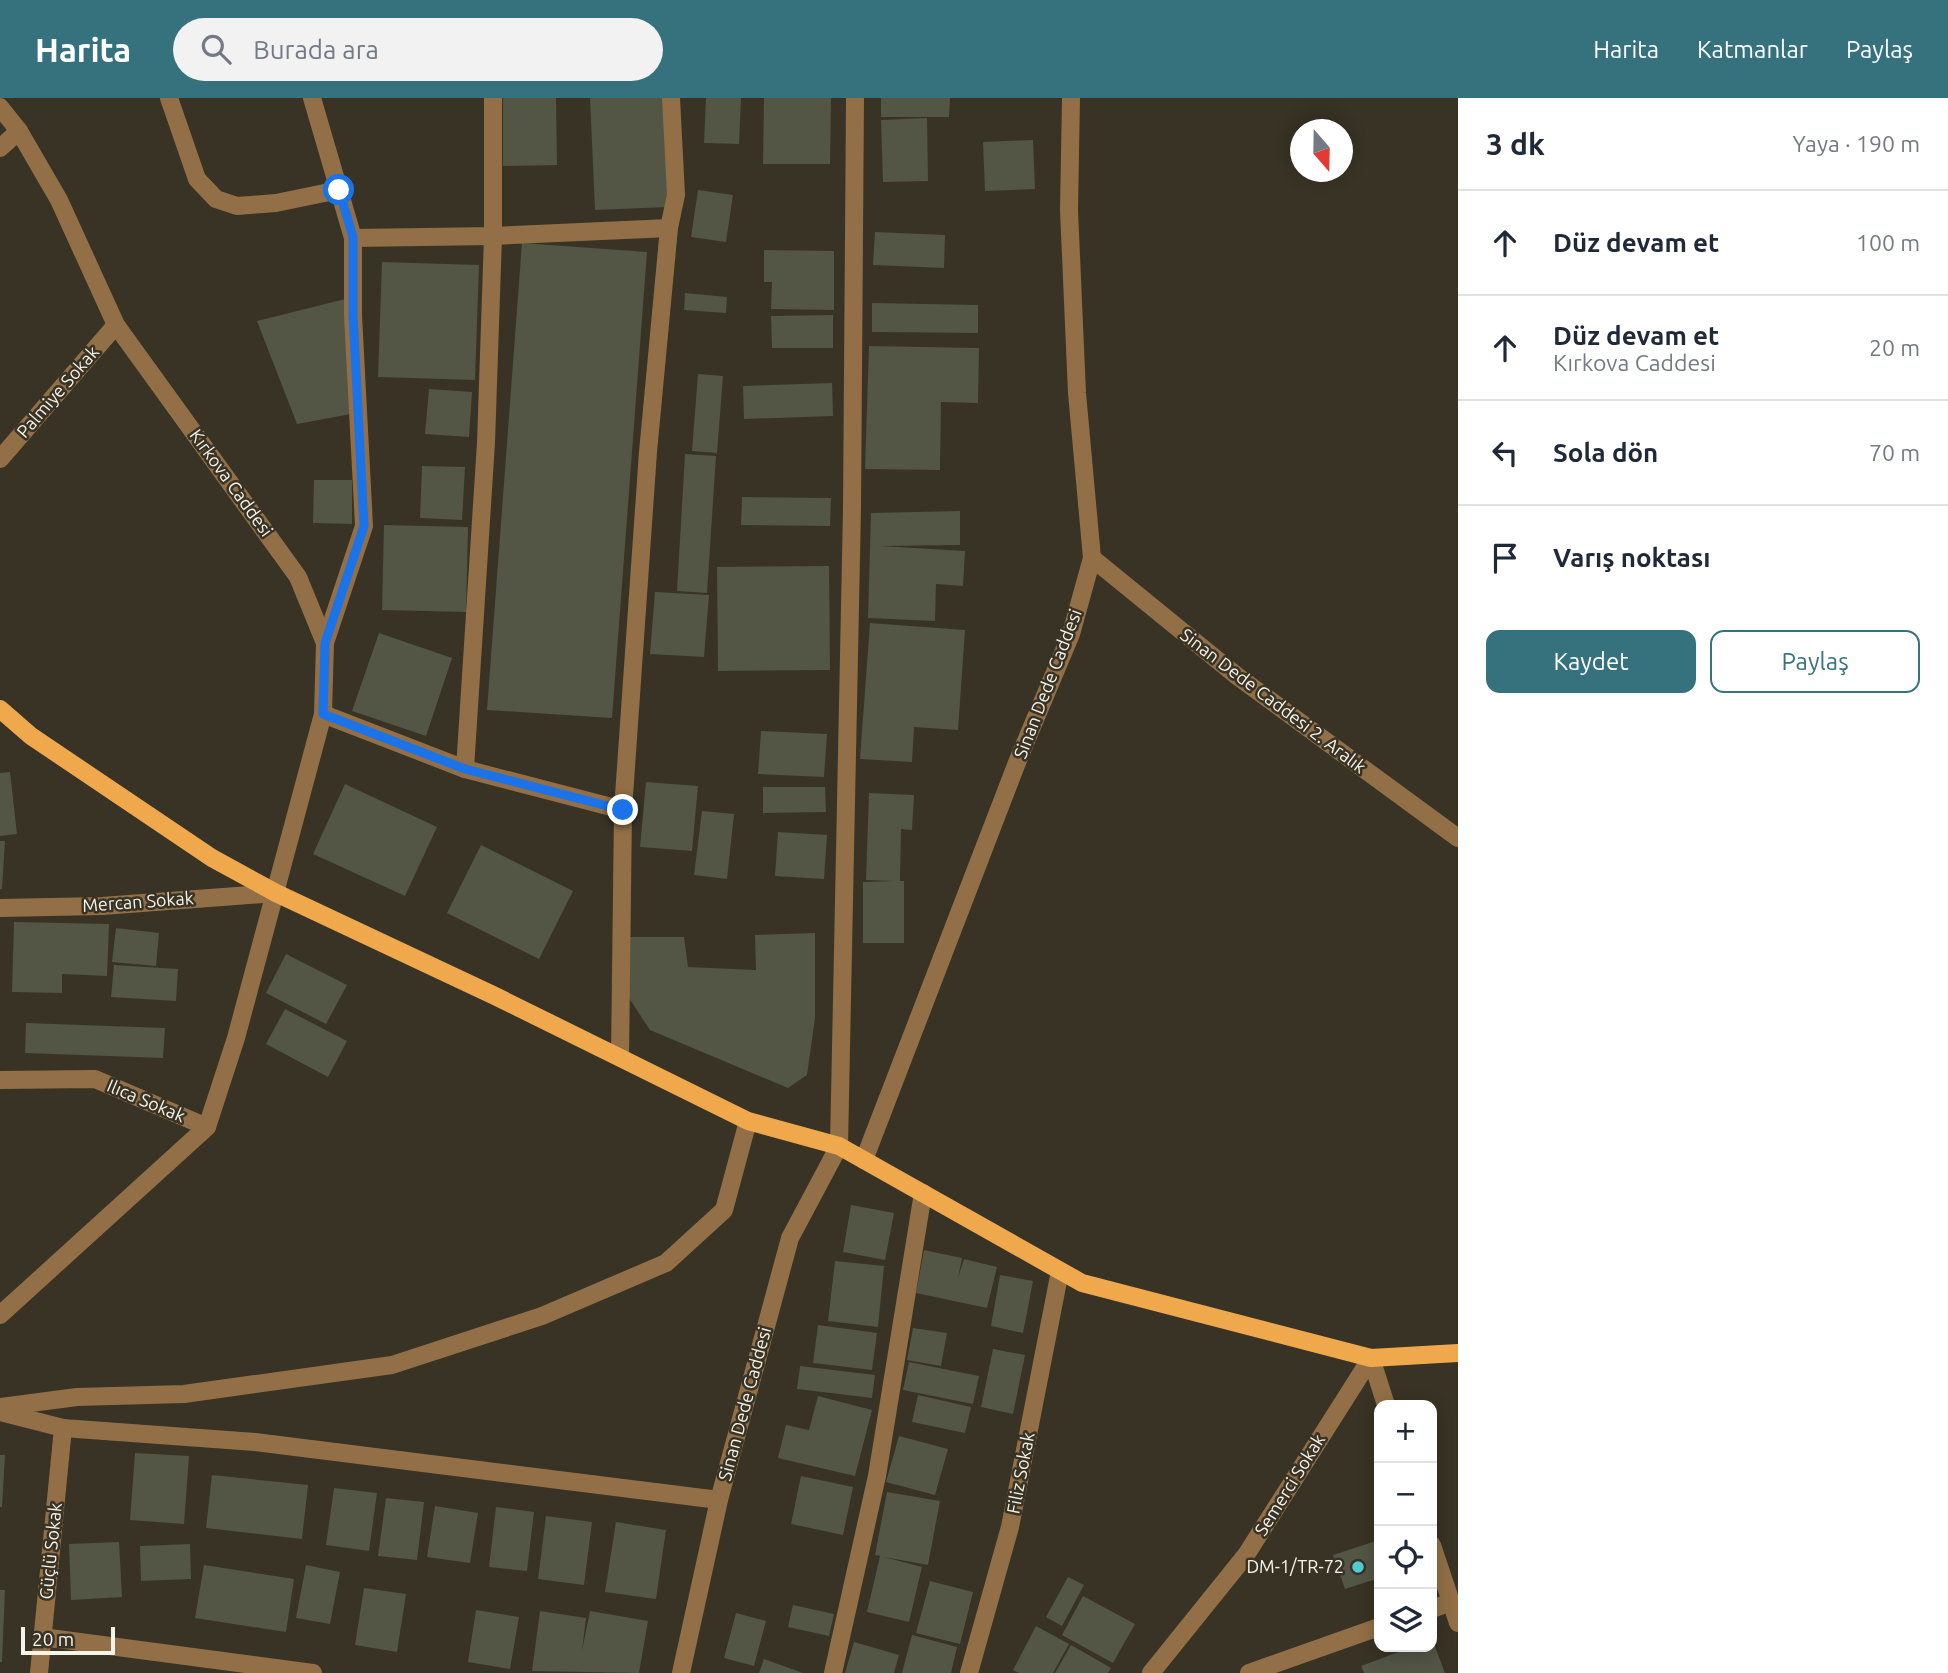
<!DOCTYPE html>
<html lang="tr">
<meta charset="utf-8">
<style>
body{margin:0;font-family:Ubuntu,sans-serif;background:#f2f2f3;color:#1f2937}
.controls{position:absolute;right:21px;bottom:21px;display:grid;overflow:hidden;border-radius:14px;box-shadow:0 4px 18px #0003}
.controls button{width:63px;height:63px;display:grid;place-items:center;padding:0;border:0;border-bottom:2px solid #e0e1e3;background:#fff;color:#1f2937;font:35px sans-serif}
.compass{position:absolute;left:1290px;top:21px;width:63px;height:63px;border-radius:50%;background:#fff;box-shadow:0 4px 18px #0003;rotate:160deg}
.scale{position:absolute;left:21px;bottom:18px;width:94px;box-sizing:border-box;padding-left:7px;border:4px solid #f6f3e9;border-top:0;font-size:19px;line-height:24px;white-space:nowrap;color:#f6f3e9;-webkit-text-stroke:5px #383324;paint-order:stroke}
.stop{position:absolute;width:21px;height:21px;margin:-16px;border:5px solid #1a73e8;border-radius:50%;background:#fff}
.stop.end{background:#1a73e8;border-color:#fff;box-shadow:0 2px 7px #0008}
.list{margin:0;padding:0;list-style:none}
h2{display:flex;justify-content:space-between;align-items:center;height:91px;margin:0;padding:0 28px;font-size:30px}
h2 small{font-size:23px;font-weight:400;color:#747a83}
.list li{display:grid;grid-template-columns:46px 1fr auto;gap:21px;align-items:center;box-sizing:border-box;height:105px;padding:0 28px;border-top:2px solid #e0e1e3}
.list b{display:block;font-size:26px;white-space:nowrap}
.list p{margin:0;font-size:23px;white-space:nowrap;color:#747a83}
.list em{font-size:23px;font-style:normal;color:#747a83}
.actions{display:flex;gap:14px;padding:21px 28px}
.actions a{flex:1;padding:16px 0;border:2px solid #36727d;border-radius:14px;text-align:center;font-size:24px;color:#36727d}
.actions .main{background:#36727d;color:#fff}
.icon{flex:none;width:38px;height:38px;fill:none;stroke:currentColor;stroke-width:2;stroke-linecap:round;stroke-linejoin:round}
.map{position:relative;flex:none;width:1458px;height:1575px;overflow:hidden}
header{display:flex;align-items:center;gap:42px;box-sizing:border-box;height:98px;padding:0 35px;background:#36727d;color:#fff}
header strong{font-size:33px}
nav{display:flex;gap:38px;margin-inline-start:auto;font-size:24px}
.search{width:490px;height:63px;background:#f2f2f3;display:flex;align-items:center;gap:18px;box-sizing:border-box;padding:0 24px;border-radius:38px;color:#747a83;font-size:26px}
main{display:flex}
aside{flex:1;background:#fff}
.map>svg:first-child{display:block}
</style>
<header>
<strong>Harita</strong>
<div class="search"><svg class="icon" aria-label="search" viewBox="0 0 24 24"><circle cx="10" cy="10" r="6"/><path d="M15 15l6 6"/></svg>Burada ara</div>
<nav><a>Harita</a><a>Katmanlar</a><a>Paylaş</a></nav>
</header>
<main>
<div class="map">
<svg width="1458" height="1575" viewBox="0 0 1458 1575">
<rect width="100%" height="100%" fill="#383324"/>
<g fill="#535545">
<path d="M503 0H556L557 67 503 68Z"/>
<path d="M590 0H663L668 109 595 112Z"/>
<path d="M706 0H741L739 46 704 45Z"/>
<path d="M764 0H831L830 66H763Z"/>
<path d="M881 0H950L949 19H881Z"/>
<path d="M927 20 928 83 883 84 881 22Z"/>
<path d="M1033 42 1035 91 985 93 983 44Z"/>
<path d="M698 92 733 97 726 144 691 139Z"/>
<path d="M875 134 945 137 944 170 873 167Z"/>
<path d="M522 145 647 154 612 620 487 612Z"/>
<path d="M764 152 834 153V212L771 211 772 184H764Z"/>
<path d="M382 164 479 167 475 282 378 279Z"/>
<path d="M685 195 727 199 726 215 684 212Z"/>
<path d="M349 200 351 316 297 326 257 223Z"/>
<path d="M872 205 978 207V235L872 234Z"/>
<path d="M833 217V250H772L771 218Z"/>
<path d="M869 248 979 250 978 305 941 304 940 372 865 371Z"/>
<path d="M698 276 723 278 717 355 692 353Z"/>
<path d="M832 285 833 318 744 321 743 288Z"/>
<path d="M429 291 472 294 469 339 425 336Z"/>
<path d="M685 356 716 358 707 495 677 493Z"/>
<path d="M422 368 465 369 462 422 420 420Z"/>
<path d="M314 382H352V426L313 425Z"/>
<path d="M742 399 831 400 830 428 741 427Z"/>
<path d="M960 413V447L880 448 965 453 963 488 936 486 935 523 868 520 871 415Z"/>
<path d="M384 427 468 429 466 514 382 512Z"/>
<path d="M829 468 830 572 718 573 717 469Z"/>
<path d="M655 494 709 497 704 559 650 556Z"/>
<path d="M870 525 965 532 958 632 914 629 912 664 860 661Z"/>
<path d="M379 535 452 560 426 638 352 613Z"/>
<path d="M761 633 827 636 824 679 758 676Z"/>
<path d="M10 674 17 736 0 738V675Z"/>
<path d="M646 684 698 688 692 753 640 749Z"/>
<path d="M345 686 437 729 405 798 313 756Z"/>
<path d="M763 689H825L826 714 763 715Z"/>
<path d="M869 695 914 697 912 732 901 731 900 783H904V845H863V784L894 783 866 782Z"/>
<path d="M702 713 734 716 727 781 694 777Z"/>
<path d="M778 734 827 737 824 781 775 778Z"/>
<path d="M0 743H5L2 791H0Z"/>
<path d="M481 747 573 793 539 861 447 815Z"/>
<path d="M14 824 109 826 107 878 62 876V895L12 894Z"/>
<path d="M116 830 159 835 156 868 112 864Z"/>
<path d="M815 835V920L807 977 788 990 650 932 627 897 628 839H684L688 869 756 872 755 837Z"/>
<path d="M286 856 347 887 326 926 266 895Z"/>
<path d="M114 867 178 871 176 903 111 899Z"/>
<path d="M285 911 347 943 328 979 266 946Z"/>
<path d="M26 925 165 930 163 960 25 955Z"/>
<path d="M851 1107 894 1115 885 1162 843 1154Z"/>
<path d="M924 1152 962 1160 958 1180 964 1161 997 1169 987 1210 916 1195Z"/>
<path d="M835 1163 884 1168 878 1229 828 1223Z"/>
<path d="M1000 1177 1033 1183 1023 1235 991 1228Z"/>
<path d="M818 1227 877 1235 872 1272 813 1265Z"/>
<path d="M913 1230 947 1235 941 1268 907 1262Z"/>
<path d="M993 1251 1025 1257 1013 1316 981 1309Z"/>
<path d="M909 1264 979 1278 973 1306 903 1292Z"/>
<path d="M800 1268 875 1277 872 1300 797 1291Z"/>
<path d="M918 1297 971 1309 965 1335 912 1324Z"/>
<path d="M818 1298 872 1312 855 1378 778 1360 786 1327 809 1332Z"/>
<path d="M899 1338 948 1351 935 1397 886 1384Z"/>
<path d="M135 1355 189 1358 184 1426 130 1422Z"/>
<path d="M0 1357H5L2 1409H0Z"/>
<path d="M212 1377 308 1387 302 1441 206 1430Z"/>
<path d="M801 1378 853 1389 843 1437 791 1426Z"/>
<path d="M334 1390 377 1395 369 1453 326 1447Z"/>
<path d="M887 1394 940 1403 928 1467 884 1459 922 1469 909 1524 867 1514 880 1458 875 1457Z"/>
<path d="M386 1400 424 1404 417 1462 378 1458Z"/>
<path d="M435 1408 478 1415 470 1465 427 1459Z"/>
<path d="M496 1409 534 1414 527 1473 489 1469Z"/>
<path d="M546 1418 592 1424 584 1487 538 1481Z"/>
<path d="M616 1424 666 1432 656 1501 605 1494Z"/>
<path d="M1379 1442V1480L1345 1491 1333 1457Z"/>
<path d="M119 1444 122 1499 71 1502 69 1446Z"/>
<path d="M190 1446 191 1481 141 1483 140 1448Z"/>
<path d="M204 1467 294 1481 286 1534 195 1520Z"/>
<path d="M306 1467 340 1474 330 1526 296 1520Z"/>
<path d="M1068 1479 1084 1487 1062 1528 1046 1519Z"/>
<path d="M930 1483 973 1494 960 1546 916 1535Z"/>
<path d="M364 1490 406 1496 397 1554 355 1547Z"/>
<path d="M0 1492H5L2 1564H0Z"/>
<path d="M1083 1498 1135 1526 1113 1565 1062 1537Z"/>
<path d="M793 1507 834 1516 829 1538 788 1529Z"/>
<path d="M476 1512 519 1519 510 1571 468 1564Z"/>
<path d="M540 1513 586 1520 582 1553 590 1513 648 1523 639 1575 532 1573Z"/>
<path d="M736 1515 766 1523 754 1568 724 1560Z"/>
<path d="M1036 1528 1069 1546 1053 1575H1019L1013 1572Z"/>
<path d="M912 1537 957 1549 951 1575H902Z"/>
<path d="M1432 1541 1445 1575H1364L1361 1568 1412 1549H1432Z"/>
<path d="M854 1544 899 1557 894 1575H845Z"/>
<path d="M1071 1547 1111 1570 1108 1575H1055Z"/>
<path d="M764 1561 803 1575H759Z"/>
</g>
<g fill="none" stroke-linecap="round" stroke-linejoin="round">
<g stroke="#926f46" stroke-width="18">
<path d="M169 0 197 81 216 101 237 108 276 105 339 92"/>
<path d="M312 0 353 140V217L364 428 325 545"/>
<path d="M0 9 19 33 59 102 116 227 298 479 325 545 323 616 236 940 207 1029 0 1217"/>
<path d="M0 50 19 33"/>
<path d="M353 140 493 138 669 130"/>
<path d="M0 361 116 227"/>
<path d="M1092 460 1237 578 1458 740"/>
<path d="M323 616 465 671 623 712"/>
<path d="M465 671 486 345 493 138V0"/>
<path d="M0 810 102 808 276 795"/>
<path d="M620 959 623 712 648 354 669 130 676 97 671 0"/>
<path d="M0 982 95 981 207 1029"/>
<path d="M864 1062 1018 662 1071 536 1092 460 1077 295 1069 112 1071 0"/>
<path d="M1371 1260 1386 1307"/>
<path d="M0 1309 77 1299 184 1296 392 1267 542 1218 666 1165 724 1112 748 1023"/>
<path d="M0 1314 63 1330 255 1344 719 1402"/>
<path d="M1432 1447 1458 1525"/>
<path d="M1432 1511 1451 1504"/>
<path d="M42 1539 313 1575"/>
<path d="M39 1575 63 1330"/>
<path d="M681 1575 719 1402 790 1140 839 1048 852 410 855 0"/>
<path d="M833 1575 877 1378 923 1095"/>
<path d="M969 1575 1010 1429 1060 1173"/>
<path d="M1151 1575 1246 1457 1371 1260"/>
<path d="M1249 1575 1379 1529"/>
</g>
<path stroke="#f0a84d" stroke-width="18" d="M0 611 31 638 212 760 276 795 495 898 748 1023 839 1048 1082 1185 1371 1260 1458 1255"/>
</g>
<g fill="none" stroke-linecap="round" stroke-linejoin="round">
<path stroke="#1a73e8" stroke-width="9" d="M339 92 353 139V217L364 428 325 545 323 616 465 671 623 712"/>
</g>
<circle fill="#51ccd2" stroke="#383324" stroke-width="2.5" cx="1358" cy="1469" r="7"/>
<g text-anchor="middle" stroke-width="5" stroke-linejoin="round" paint-order="stroke">
<g font-size="18" fill="#f6f3e9" stroke="#383324">
<text transform="translate(58 294) rotate(-49)" y="6">Palmiye Sokak</text>
<text transform="translate(231 385) rotate(54)" y="6">Kırkova Caddesi</text>
<text transform="translate(1048 586) rotate(-69)" y="6">Sinan Dede Caddesi</text>
<text transform="translate(1273 603) rotate(37)" y="6">Sinan Dede Caddesi 2. Aralık</text>
<text transform="translate(138 804) rotate(-4)" y="6">Mercan Sokak</text>
<text transform="translate(146 1003) rotate(23)" y="6">Ilıca Sokak</text>
<text transform="translate(745 1306) rotate(-75)" y="6">Sinan Dede Caddesi</text>
<text transform="translate(1021 1375) rotate(-79)" y="6">Filiz Sokak</text>
<text transform="translate(1290 1387) rotate(-58)" y="6">Semerci Sokak</text>
<text transform="translate(51 1453) rotate(-84)" y="6">Güçlü Sokak</text>
</g>
<g font-size="18" fill="#f6f3e9" stroke="#383324" text-anchor="end">
<text x="1344" y="1475">DM-1/TR-72</text>
</g>
</g>
</svg>
<div class="controls">
<button>+</button>
<button>−</button>
<button><svg class="icon" aria-label="locate" viewBox="0 0 24 24"><circle cx="12" cy="12" r="6"/><path d="M12 2v4M12 18v4M2 12h4M18 12h4"/></svg></button>
<button><svg class="icon" aria-label="layers" viewBox="0 0 24 24"><path d="M12 4l9 5-9 5-9-5zM3 14l9 5 9-5"/></svg></button>
</div>
<svg class="compass" viewBox="-18 -18 36 36"><path d="M0-13l5 13h-10z" fill="#e53935"/><path d="M0 13l5-13h-10z" fill="#747a83"/></svg>
<div class="scale">20 m</div>
<div class="stop" style="left:339px;top:92px"></div>
<div class="stop end" style="left:623px;top:712px"></div>
</div>
<aside>
<h2>3 dk<small>Yaya · 190 m</small></h2>
<ul class="list">
<li><svg class="icon" aria-label="ahead" viewBox="0 0 24 24"><path d="M12 20V5M6 11l6-6 6 6"/></svg><div><b>Düz devam et</b></div><em>100 m</em></li>
<li><svg class="icon" aria-label="ahead" viewBox="0 0 24 24"><path d="M12 20V5M6 11l6-6 6 6"/></svg><div><b>Düz devam et</b><p>Kırkova Caddesi</p></div><em>20 m</em></li>
<li><svg class="icon" aria-label="left" viewBox="0 0 24 24"><path d="M17 20v-9H6M10 6l-5 5 5 5"/></svg><div><b>Sola dön</b></div><em>70 m</em></li>
<li><svg class="icon" aria-label="arrive" viewBox="0 0 24 24"><path d="M6 21V4h12l-3 4 3 4H6"/></svg><div><b>Varış noktası</b></div></li>
</ul>
<div class="actions"><a class="main">Kaydet</a><a>Paylaş</a></div>
</aside>
</main>
